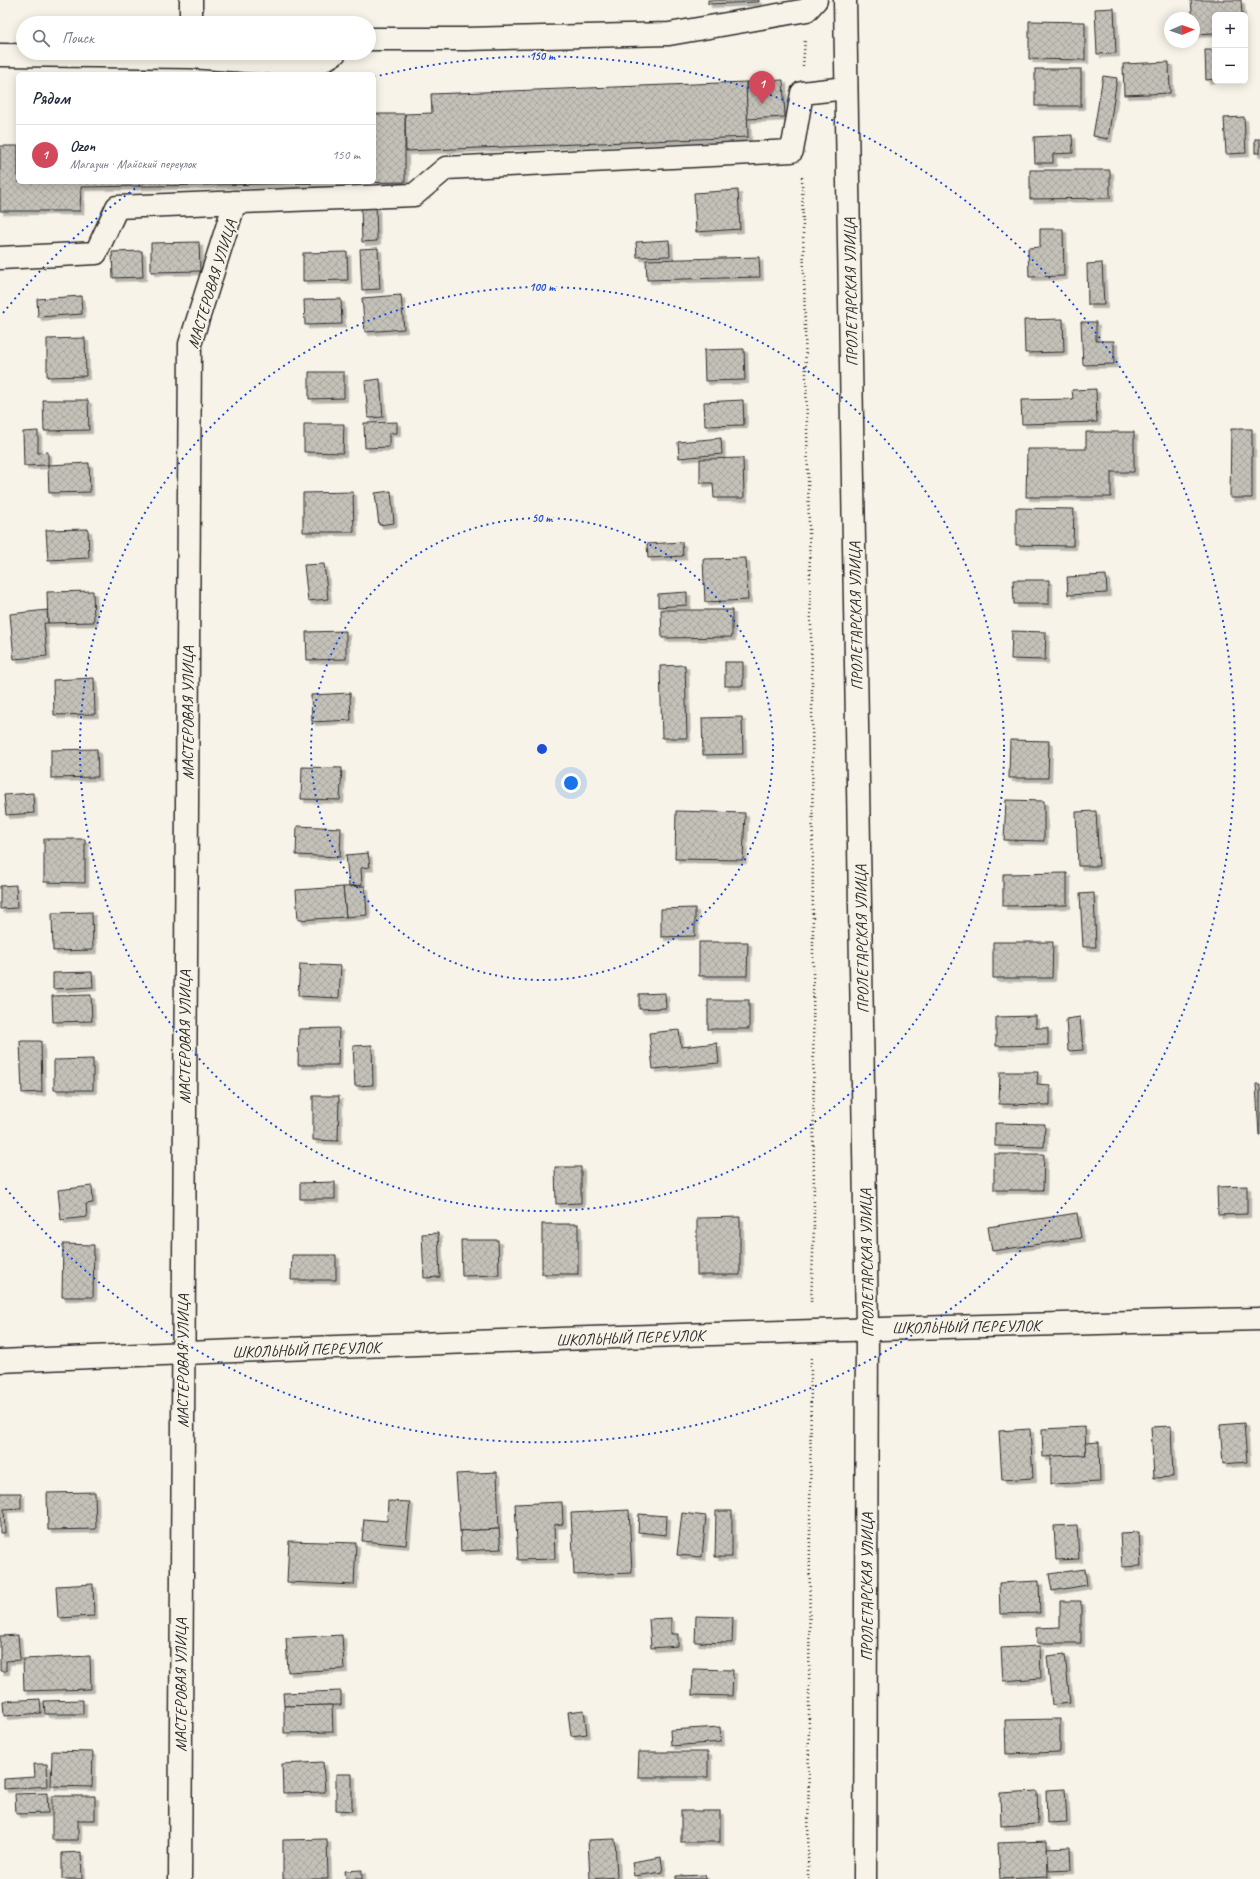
<!DOCTYPE html>
<html lang="ru">
<meta charset="utf-8">
<style>
body{margin:0;font-family:Caveat,sans-serif;background:#f6f6f7;color:#1f2937}
.controls{position:absolute;right:12px;top:12px;display:grid;overflow:hidden;border-radius:6px;box-shadow:0 2px 10px #0003}
.controls button{width:36px;height:36px;display:grid;place-items:center;padding:0;border:0;border-bottom:1px solid #e0e1e3;background:#fff;color:#1f2937;font:20px sans-serif}
.compass{position:absolute;left:1164px;top:12px;width:36px;height:36px;border-radius:50%;background:#fff;box-shadow:0 2px 10px #0003;rotate:88deg}
.you{position:absolute;left:571px;top:783px;width:14px;height:14px;margin:-10px;border:3px solid #fff;border-radius:50%;background:#1a73e8;box-shadow:0 0 0 6px #1a73e833}
.badge{display:grid;place-items:center;width:26px;height:26px;border-radius:50%;background:#d1495b;color:#fff;font-size:13px;font-weight:700}
.pin{position:absolute;translate:-50% -33px;filter:drop-shadow(0 1px 2px #0008)}
.pin::after{content:'';position:absolute;top:21px;width:14px;height:12px;background:inherit;clip-path:polygon(0 0,100% 0,50% 100%)}
.list{margin:0;padding:0;list-style:none}
h2{display:flex;justify-content:space-between;align-items:center;height:52px;margin:0;padding:0 16px;font-size:17px}
h2 small{font-size:13px;font-weight:400;color:#747a83}
.list li{display:grid;grid-template-columns:26px 1fr auto;gap:12px;align-items:center;box-sizing:border-box;height:60px;padding:0 16px;border-top:1px solid #e0e1e3}
.list b{display:block;font-size:15px;white-space:nowrap}
.list p{margin:0;font-size:13px;white-space:nowrap;color:#747a83}
.list em{font-size:13px;font-style:normal;color:#747a83}
.icon{flex:none;width:22px;height:22px;fill:none;stroke:currentColor;stroke-width:2;stroke-linecap:round;stroke-linejoin:round}
.map{position:relative;flex:none;width:1260px;height:1879px;overflow:hidden}
.search{position:absolute;background:#fff;box-shadow:0 2px 10px #0003;left:16px;top:16px;width:360px;height:44px;display:flex;align-items:center;gap:10px;box-sizing:border-box;padding:0 14px;border-radius:22px;color:#747a83;font-size:15px}
.panel{position:absolute;background:#fff;box-shadow:0 2px 10px #0003;left:16px;top:72px;width:360px;height:112px;border-radius:6px}
.map>svg:first-child{display:block}
</style>
<div class="map">
<svg width="1260" height="1879" viewBox="0 0 1260 1879">
<defs>
<pattern id="building-cross-hatch" width="8" height="8" patternUnits="userSpaceOnUse"><rect width="8" height="8" fill="#c4c1b9"/><path d="M0 0l8 8M0 8l8-8" fill="none" stroke="#a9a69f"/></pattern>
<filter id="shadow"><feDropShadow dx="3.5" dy="3.5" stdDeviation="0" flood-color="#0004"/></filter>
</defs>
<rect width="100%" height="100%" fill="#f7f3e8"/>
<filter id="ink" filterUnits="userSpaceOnUse"><feTurbulence type="fractalNoise" baseFrequency=".025" numOctaves="2"/><feDisplacementMap in="SourceGraphic" scale="8" xChannelSelector="R" yChannelSelector="G"/><feConvolveMatrix kernelMatrix="1 2 1 2 8 2 1 2 1" color-interpolation-filters="sRGB"/></filter>
<g filter="url(#ink)">
<g fill="url(#building-cross-hatch)" stroke="#2b2b2b" filter="url(#shadow)">
<path d="M708 0H759V2L708 4Z"/>
<path d="M1191 0H1241L1242 15H1215V33L1194 34Z"/>
<path d="M1114 8 1116 53 1097 54 1095 9Z"/>
<path d="M1029 21 1085 22V60L1029 59Z"/>
<path d="M1205 50H1215V79L1206 80Z"/>
<path d="M1169 62 1170 93 1124 95 1123 64Z"/>
<rect x="1035" y="69" width="46" height="37"/>
<path d="M1103 76 1117 78 1108 139 1093 136Z"/>
<path d="M783 80 785 117 747 119 746 82Z"/>
<path d="M746 82 748 137 406 151 405 114 432 113 431 94Z"/>
<path d="M374 114H405V182L81 187 80 211H0V146H18V182H374Z"/>
<path d="M1244 117 1246 153 1226 154 1224 118Z"/>
<path d="M1072 135 1073 153 1053 154V163H1035L1034 137Z"/>
<rect x="1255" y="139" width="5" height="14"/>
<path d="M1030 170H1110V198L1030 199Z"/>
<path d="M738 190 740 229 696 232 694 193Z"/>
<path d="M361 206H376L377 241 362 242Z"/>
<path d="M1040 229H1063L1064 276 1029 277 1028 248 1040 247Z"/>
<path d="M669 240 670 256 637 257 636 242Z"/>
<path d="M199 242 200 271 151 272V243Z"/>
<path d="M378 248 380 289 362 290 360 249Z"/>
<path d="M142 251 143 277 113 278 112 252Z"/>
<path d="M347 252 348 280 303 281V253Z"/>
<path d="M759 257 760 277 647 280 646 260Z"/>
<path d="M1102 263 1104 305H1088L1087 264Z"/>
<path d="M401 295 404 329 365 332 362 298Z"/>
<path d="M81 296 82 314 38 317 37 299Z"/>
<path d="M341 299 342 324 305 325 304 300Z"/>
<path d="M1063 319 1064 352 1025 353 1024 320Z"/>
<path d="M1081 322H1096V341H1114V364L1083 365Z"/>
<path d="M85 338 86 376 47 377V339Z"/>
<path d="M744 349 745 380 705 381 704 350Z"/>
<path d="M309 372H344V398L309 399Z"/>
<path d="M380 379 383 417 368 418 365 381Z"/>
<path d="M1096 389 1097 422 1022 424 1021 400 1073 399 1072 390Z"/>
<path d="M43 400H88L89 430 44 431Z"/>
<path d="M743 400 744 425 705 426 704 402Z"/>
<path d="M397 422V433H389V447L365 448 364 423Z"/>
<path d="M304 424H344L343 453 304 452Z"/>
<path d="M1231 429H1252V498H1230Z"/>
<path d="M38 431V453L48 452V465L24 466 23 432Z"/>
<path d="M1086 432H1134V472H1111V497H1026L1027 449H1086Z"/>
<path d="M721 438 722 454 679 458 678 442Z"/>
<path d="M743 458 744 498H714L713 483H700V459Z"/>
<path d="M89 463 90 492 49 493 48 465Z"/>
<path d="M391 491 394 523 379 525 375 493Z"/>
<path d="M353 492 354 532H303V493Z"/>
<path d="M1016 508 1074 509 1073 546 1016 545Z"/>
<path d="M88 529 89 558 48 560 46 530Z"/>
<path d="M682 542 683 556 648 558 647 544Z"/>
<path d="M746 558 748 600 705 602 703 559Z"/>
<path d="M324 564 328 599 308 601 304 565Z"/>
<path d="M1106 575 1107 593 1068 595 1067 577Z"/>
<path d="M1013 580H1049V604H1014Z"/>
<path d="M93 591 94 622 48 623 47 592Z"/>
<path d="M687 592V605L658 607V594Z"/>
<path d="M47 610 48 623H44L47 656 14 659 10 614Z"/>
<path d="M661 610H732V637L662 638Z"/>
<path d="M346 631V659L307 660 306 632Z"/>
<path d="M1012 631 1046 632 1045 660 1011 659Z"/>
<rect x="725" y="662" width="18" height="24"/>
<path d="M685 665 687 738H662L660 666Z"/>
<path d="M94 678 95 714 54 715 53 680Z"/>
<path d="M350 693 351 720 312 722 311 695Z"/>
<path d="M742 717 743 754 703 755 702 718Z"/>
<path d="M1010 740 1049 741 1048 778H1009Z"/>
<path d="M97 749 98 777 51 778V750Z"/>
<path d="M302 767 342 768 340 800 301 799Z"/>
<path d="M33 793 34 813 6 815 4 795Z"/>
<path d="M1006 800 1044 801V841L1004 840Z"/>
<path d="M676 811 745 813 743 860 675 859Z"/>
<path d="M1096 811 1099 866H1078L1076 812Z"/>
<path d="M297 826 341 828 340 857 296 855Z"/>
<path d="M44 839H85V883L44 882Z"/>
<path d="M368 853 370 867 361 868 362 885 349 886 346 855Z"/>
<path d="M1067 873V905L1003 906V874Z"/>
<path d="M16 885 17 908 0 909V886Z"/>
<path d="M365 886 367 915 346 917 343 887Z"/>
<path d="M343 887 346 917 298 920 296 890Z"/>
<path d="M1094 893 1096 947H1083L1080 894Z"/>
<path d="M695 908V936L661 937V909Z"/>
<path d="M92 912 93 950 53 951 52 913Z"/>
<path d="M699 942H748L747 976H699Z"/>
<path d="M993 942H1053L1052 978H993Z"/>
<path d="M300 964 341 966 339 998 298 996Z"/>
<path d="M92 972 93 987 53 989V973Z"/>
<path d="M665 993 666 1008 639 1009V994Z"/>
<path d="M91 995 92 1021 53 1022 52 996Z"/>
<rect x="708" y="1000" width="41" height="29"/>
<path d="M1036 1016V1028H1048V1045L996 1046V1017Z"/>
<path d="M1080 1017 1083 1050 1068 1051 1066 1019Z"/>
<path d="M339 1028 338 1065H298L299 1029Z"/>
<path d="M679 1030 681 1047 717 1043 719 1063 653 1069 649 1033Z"/>
<path d="M20 1041H41L42 1092 22 1093Z"/>
<path d="M372 1045 373 1085 355 1086 353 1046Z"/>
<path d="M93 1059V1090H54V1060Z"/>
<path d="M1000 1072H1038L1037 1084 1050 1085V1105L999 1104Z"/>
<path d="M1256 1084H1260V1135H1259Z"/>
<path d="M313 1096H339L338 1141 313 1140Z"/>
<path d="M995 1123 1045 1124 1044 1147 995 1146Z"/>
<path d="M994 1154H1044L1043 1190H994Z"/>
<path d="M555 1167H581V1203L556 1204Z"/>
<path d="M335 1182V1199H300V1183Z"/>
<path d="M92 1186 93 1203 86 1204 87 1217 61 1220 58 1190Z"/>
<path d="M1247 1186V1214L1218 1215 1217 1187Z"/>
<path d="M1077 1213 1081 1238 992 1251 988 1227Z"/>
<path d="M740 1217V1275H697V1218Z"/>
<rect x="542" y="1224" width="36" height="50"/>
<path d="M438 1233 440 1277 424 1278 422 1234Z"/>
<path d="M461 1240H498L499 1275 462 1276Z"/>
<path d="M63 1244 94 1245 93 1297H62Z"/>
<path d="M292 1255H336V1280H291Z"/>
<path d="M1244 1423 1247 1462 1223 1464 1220 1425Z"/>
<path d="M1171 1426 1173 1477 1154 1478 1151 1427Z"/>
<path d="M1085 1427 1086 1455 1043 1457 1042 1429Z"/>
<path d="M1030 1429 1033 1478 1002 1480 999 1431Z"/>
<path d="M1099 1442 1100 1482 1051 1484V1456L1086 1455 1085 1443Z"/>
<path d="M497 1472 499 1529 460 1531 456 1474Z"/>
<path d="M95 1492 96 1529 48 1530 47 1493Z"/>
<path d="M0 1493H21V1508L4 1509 5 1533H0Z"/>
<path d="M388 1501 410 1502 406 1545 362 1541 364 1519 387 1521Z"/>
<path d="M562 1502 563 1524 554 1525 555 1559 518 1560 515 1504Z"/>
<path d="M629 1510 632 1573 574 1575 571 1513Z"/>
<path d="M716 1511H732V1557H715Z"/>
<path d="M682 1513 706 1516 702 1557 677 1555Z"/>
<path d="M639 1514 667 1516 666 1535 638 1532Z"/>
<path d="M1077 1525 1079 1559 1056 1560 1054 1526Z"/>
<path d="M499 1529 501 1549 461 1551 460 1531Z"/>
<path d="M1139 1532 1141 1566 1122 1567 1120 1533Z"/>
<path d="M289 1541 356 1543 354 1585 287 1582Z"/>
<path d="M1085 1569 1087 1585 1052 1591 1049 1574Z"/>
<path d="M1039 1581 1040 1613 1000 1614 999 1583Z"/>
<path d="M93 1584 94 1616 58 1618 56 1586Z"/>
<path d="M1060 1601H1081V1643H1037L1036 1628 1060 1627Z"/>
<path d="M696 1616 733 1617 732 1643 695 1642Z"/>
<path d="M671 1618V1634H678V1646L651 1648 649 1619Z"/>
<path d="M18 1635 20 1660 6 1661V1671H0V1636Z"/>
<path d="M342 1635 344 1669 288 1672 286 1638Z"/>
<path d="M1040 1646 1041 1678 1003 1681 1001 1648Z"/>
<path d="M1065 1654 1070 1703 1052 1705 1047 1656Z"/>
<path d="M90 1656 91 1689 24 1691 23 1659Z"/>
<path d="M693 1669 733 1670 732 1696 692 1695Z"/>
<path d="M341 1691V1705L284 1706 283 1693Z"/>
<path d="M40 1699 41 1713 4 1716 3 1701Z"/>
<path d="M83 1700V1714H45L44 1701Z"/>
<path d="M332 1705 333 1732 284 1733V1706Z"/>
<path d="M584 1710 587 1734 571 1736 568 1712Z"/>
<path d="M1060 1719V1752L1006 1754 1005 1720Z"/>
<path d="M720 1727 721 1742 671 1746 670 1730Z"/>
<path d="M52 1751 93 1752 92 1787 51 1786Z"/>
<path d="M639 1752H708V1777H638Z"/>
<path d="M323 1762 325 1792 283 1793 282 1764Z"/>
<path d="M34 1764H47L48 1786 4 1789V1779L35 1777Z"/>
<path d="M336 1774H352V1811L336 1810Z"/>
<path d="M1065 1789 1067 1822 1047 1823 1046 1790Z"/>
<path d="M1037 1791 1038 1824 1001 1826 1000 1793Z"/>
<path d="M47 1793 48 1813 16 1814 15 1794Z"/>
<path d="M52 1796H95V1820H78V1840H52Z"/>
<rect x="681" y="1811" width="39" height="31"/>
<path d="M327 1839 328 1879H283V1840Z"/>
<path d="M615 1839 617 1877 590 1879 588 1840Z"/>
<path d="M1047 1841 1048 1877 1000 1879 998 1843Z"/>
<path d="M1070 1847 1071 1870 1049 1871 1047 1848Z"/>
<path d="M81 1852 82 1879H62V1853Z"/>
<path d="M661 1857 663 1872 634 1876 632 1862Z"/>
<path d="M362 1870V1879H346L345 1871Z"/>
<path d="M705 1875 706 1879H676V1876Z"/>
</g>
<g fill="none" stroke-linecap="round" stroke-linejoin="round">
<g stroke="#2b2b2b" stroke-width="25">
<g id="minor">
<path d="M191 0V23"/>
<path d="M845 0 867 1328 865 1879"/>
<path d="M369 39H467L669 34 807 10 816 0"/>
<path d="M0 55 191 57 314 66 335 53"/>
<path d="M0 258 96 253 117 207 414 195 446 168 792 151 802 93 846 88"/>
<path d="M0 1361C420 1342 840 1329 1260 1319"/>
<path d="M180 1879 190 344 235 202"/>
</g>
</g>
<g stroke="#2b2b2b" stroke-width="2.5" stroke-dasharray="1 3" stroke-linecap="butt">
<path d="M803 66 805 39"/>
<path d="M802 177 812 678 814 1227 811 1303"/>
<path d="M808 1879 811 1358"/>
</g>
<use href="#minor" stroke="#f7f3e8" stroke-width="22"/>
</g>
</g>
<g fill="none" stroke="#1d4ed8" stroke-width="2" stroke-dasharray="2 4">
<circle cx="542" cy="749" r="231"/>
<circle cx="542" cy="749" r="462"/>
<path d="M3 313A693 693 0 0 1 140 185M374 77A693 693 0 1 1 3 1185"/>
</g>
<g text-anchor="middle" stroke-width="4" stroke-linejoin="round" paint-order="stroke">
<g font-size="16" fill="#2b2b2b" stroke="#f7f3e8">
<text transform="translate(211 284) rotate(-73)" y="6">МАСТЕРОВАЯ УЛИЦА</text>
<text transform="translate(850 292) rotate(-91)" y="6">ПРОЛЕТАРСКАЯ УЛИЦА</text>
<text transform="translate(855 616) rotate(-91)" y="6">ПРОЛЕТАРСКАЯ УЛИЦА</text>
<text transform="translate(187 713) rotate(-90)" y="6">МАСТЕРОВАЯ УЛИЦА</text>
<text transform="translate(861 939) rotate(-91)" y="6">ПРОЛЕТАРСКАЯ УЛИЦА</text>
<text transform="translate(184 1037) rotate(-90)" y="6">МАСТЕРОВАЯ УЛИЦА</text>
<text transform="translate(866 1263) rotate(-91)" y="6">ПРОЛЕТАРСКАЯ УЛИЦА</text>
<text transform="translate(966 1326) rotate(-1)" y="6">ШКОЛЬНЫЙ ПЕРЕУЛОК</text>
<text transform="translate(630 1337) rotate(-2)" y="6">ШКОЛЬНЫЙ ПЕРЕУЛОК</text>
<text transform="translate(306 1349) rotate(-2)" y="6">ШКОЛЬНЫЙ ПЕРЕУЛОК</text>
<text transform="translate(182 1361) rotate(-90)" y="6">МАСТЕРОВАЯ УЛИЦА</text>
<text transform="translate(866 1587) rotate(-90)" y="6">ПРОЛЕТАРСКАЯ УЛИЦА</text>
<text transform="translate(180 1685) rotate(-90)" y="6">МАСТЕРОВАЯ УЛИЦА</text>
</g>
</g>
<circle cx="542" cy="749" r="6" fill="#1d4ed8" stroke="#f7f3e8" stroke-width="2"/>
<g font-size="12" text-anchor="middle" font-weight="bold" fill="#1d4ed8" stroke="#f7f3e8" stroke-width="4" stroke-linejoin="round" paint-order="stroke">
<text x="542" y="60">150 m</text>
<text x="542" y="291">100 m</text>
<text x="542" y="522">50 m</text>
</g>
</svg>
<div class="controls">
<button>+</button>
<button>−</button>
</div>
<svg class="compass" viewBox="-18 -18 36 36"><path d="M0-13l5 13h-10z" fill="#e53935"/><path d="M0 13l5-13h-10z" fill="#747a83"/></svg>
<div class="you"></div>
<div class="pin badge" style="left:762px;top:104px">1</div>
<div class="search"><svg class="icon" aria-label="search" viewBox="0 0 24 24"><circle cx="10" cy="10" r="6"/><path d="M15 15l6 6"/></svg>Поиск</div>
<section class="panel">
<h2>Рядом<small></small></h2>
<ul class="list">
<li><span class="badge">1</span><div><b>Ozon</b><p>Магазин · Майский переулок</p></div><em>150 m</em></li>
</ul>
</section>
</div>
